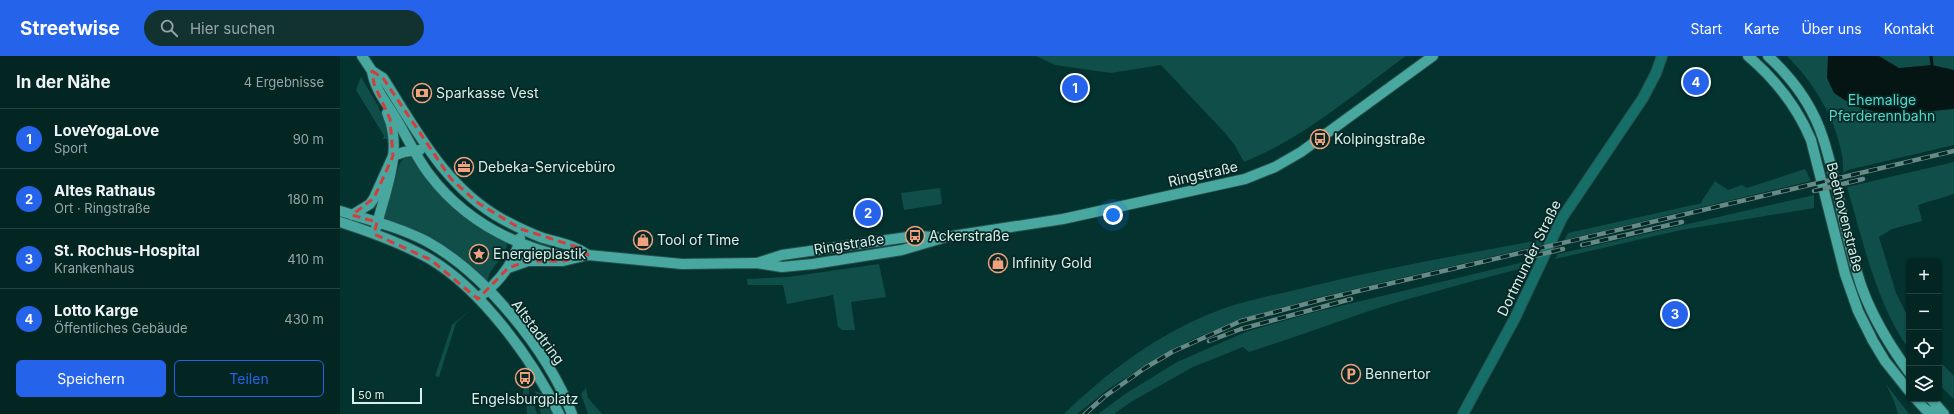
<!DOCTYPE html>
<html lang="de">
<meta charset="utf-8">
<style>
body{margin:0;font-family:Inter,sans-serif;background:#11322f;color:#f1f3f6}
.controls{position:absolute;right:12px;bottom:12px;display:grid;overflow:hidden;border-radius:6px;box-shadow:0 1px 3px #0004}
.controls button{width:36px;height:36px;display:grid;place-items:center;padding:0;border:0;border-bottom:1px solid #244340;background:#032622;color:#f1f3f6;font:20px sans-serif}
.scale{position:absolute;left:12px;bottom:10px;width:70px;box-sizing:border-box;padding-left:4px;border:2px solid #d8eeea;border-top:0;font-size:11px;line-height:14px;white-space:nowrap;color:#d8eeea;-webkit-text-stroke:3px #062724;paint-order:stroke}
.you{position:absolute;left:773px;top:159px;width:14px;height:14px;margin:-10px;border:3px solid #fff;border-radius:50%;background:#1a73e8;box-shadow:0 0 0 6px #1a73e833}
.badge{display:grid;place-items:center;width:26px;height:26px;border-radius:50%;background:#2563eb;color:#fff;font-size:13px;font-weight:700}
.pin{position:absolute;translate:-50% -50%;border:2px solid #fff;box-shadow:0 1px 4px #0006}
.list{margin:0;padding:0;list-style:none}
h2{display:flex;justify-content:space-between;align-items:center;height:52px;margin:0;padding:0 16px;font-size:17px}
h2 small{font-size:13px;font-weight:400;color:#97a5a5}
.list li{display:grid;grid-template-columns:26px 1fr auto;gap:12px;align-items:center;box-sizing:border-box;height:60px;padding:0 16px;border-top:1px solid #244340}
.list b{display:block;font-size:15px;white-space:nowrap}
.list p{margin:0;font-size:13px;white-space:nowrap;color:#97a5a5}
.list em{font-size:13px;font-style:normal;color:#97a5a5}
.actions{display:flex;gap:8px;padding:12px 16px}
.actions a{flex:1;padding:9px 0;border:1px solid #2563eb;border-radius:6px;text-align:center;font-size:14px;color:#2563eb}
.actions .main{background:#2563eb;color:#fff}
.icon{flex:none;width:22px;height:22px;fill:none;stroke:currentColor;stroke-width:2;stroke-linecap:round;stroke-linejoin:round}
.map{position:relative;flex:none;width:1614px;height:358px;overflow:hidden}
header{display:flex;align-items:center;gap:24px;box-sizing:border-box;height:56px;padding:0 20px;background:#2563eb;color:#fff}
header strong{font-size:19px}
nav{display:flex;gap:22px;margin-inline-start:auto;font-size:14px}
.search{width:280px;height:36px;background:#11322f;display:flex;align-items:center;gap:10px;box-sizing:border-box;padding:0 14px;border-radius:22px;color:#97a5a5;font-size:15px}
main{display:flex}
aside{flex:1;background:#032622}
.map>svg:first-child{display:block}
</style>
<header>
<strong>Streetwise</strong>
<div class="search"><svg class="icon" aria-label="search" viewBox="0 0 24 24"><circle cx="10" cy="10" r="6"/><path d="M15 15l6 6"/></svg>Hier suchen</div>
<nav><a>Start</a><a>Karte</a><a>Über uns</a><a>Kontakt</a></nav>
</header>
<main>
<aside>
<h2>In der Nähe<small>4 Ergebnisse</small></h2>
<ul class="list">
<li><span class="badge">1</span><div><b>LoveYogaLove</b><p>Sport</p></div><em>90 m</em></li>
<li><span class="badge">2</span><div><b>Altes Rathaus</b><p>Ort · Ringstraße</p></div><em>180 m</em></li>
<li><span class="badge">3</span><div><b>St. Rochus-Hospital</b><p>Krankenhaus</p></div><em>410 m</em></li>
<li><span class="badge">4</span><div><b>Lotto Karge</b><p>Öffentliches Gebäude</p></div><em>430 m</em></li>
</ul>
<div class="actions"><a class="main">Speichern</a><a>Teilen</a></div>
</aside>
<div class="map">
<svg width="1614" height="358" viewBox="0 0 1614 358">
<rect width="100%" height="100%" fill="#04322e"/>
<g fill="#0f4e49">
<path d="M696 0H1066C1014 38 964 82 904 106L894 88 885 77 821 9 771 17 715 9Z"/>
<path d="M1447 0H1614V89L1508 114 1503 117C1503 111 1503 105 1502 99 1495 61 1474 27 1447 0Z"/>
<path d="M21 21C32 40 47 60 48 83H43L44 80 16 34Z"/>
<path d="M65 100 72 102C95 139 127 168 167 187 167 201 149 210 147 227 115 196 87 178 44 164L59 109Z"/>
<path d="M1614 106V138L1578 149 1582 165 1552 173 1539 181 1556 237 1569 263V294C1535 244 1524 188 1507 131Z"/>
<path d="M1465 113 1471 125 1224 184 1228 177 1362 147 1361 146 1375 125 1388 134 1402 129 1407 132Z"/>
<path d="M600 132 602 148 564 154 561 137Z"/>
<path d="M1474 139V152L1341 174 1215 203 1218 198Z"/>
<path d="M1204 183 1201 189 972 243 898 265 851 284 811 306 770 332 737 358H724C764 319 810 284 862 261 898 245 935 239 972 230 1049 211 1126 198 1204 183Z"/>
<path d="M1196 203 1195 207 1190 210C1139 224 1087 237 1035 253 993 267 951 283 909 296L903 291 853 311 791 346 774 358H758L785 338 837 306 908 275 975 256Z"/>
<path d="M539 208 546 241 511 246 515 274H502L498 271 493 239 447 248 443 229H408L407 223 448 221Z"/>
<path d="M133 252 116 267 99 321 95 320 112 269Z"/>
<path d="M1599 305 1614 320V343L1599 329Z"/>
<path d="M184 324 189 330V338L183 341Z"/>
<path d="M1546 328 1569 358H1558L1554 345Z"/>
<path d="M246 332 248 342 262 358H248L241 338Z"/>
<path d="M195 335 201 337 213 358H201Z"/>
<path d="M191 343 193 344 197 358H187L186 346Z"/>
</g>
<path fill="#051514" d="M1488 0H1539L1559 12 1592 9 1614 14V53L1547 59 1514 50 1494 37 1487 22Z"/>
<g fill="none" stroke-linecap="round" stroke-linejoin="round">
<path stroke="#051514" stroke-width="3" d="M1591 0 1592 9"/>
<g stroke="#26504c" stroke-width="12">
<path id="minor" d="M1123 358 1175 262 1222 162 1303 42 1316 17 1322 0"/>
</g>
<g stroke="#26504c" stroke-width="12">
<g id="major">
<path d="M22 0 32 15 43 22C76 74 106 132 162 163 175 170 189 177 203 182 220 187 234 189 248 199"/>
<path d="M1408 0C1436 24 1457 50 1471 84L1505 218 1518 255 1533 285 1545 305 1569 335"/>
<path d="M1428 0C1452 22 1473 51 1483 82 1499 131 1505 183 1522 232 1533 262 1550 290 1569 316"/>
<path d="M32 15C35 35 48 48 58 66 68 83 77 102 89 118 123 163 172 189 226 201"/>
<path d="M0 155C29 164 59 171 86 185 145 217 208 295 232 358"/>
<path d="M12 159 30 148 34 142 53 100 64 96 80 94"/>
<path d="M0 166C31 176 62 187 90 203 142 234 193 304 219 358"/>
<path d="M36 172C45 135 64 94 47 57"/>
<path d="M417 207 442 199 575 180 597 181"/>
<path d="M168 212 188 205H223L248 199 342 208 416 207 442 211 473 208 562 194 606 181 723 163 905 123 935 111 961 96 1093 0"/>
<path d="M142 239C161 224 175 205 180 182"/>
<path d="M1576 343 1585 353 1594 358"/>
<path d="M1591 343 1604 358"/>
</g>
</g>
<use href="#minor" stroke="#156f68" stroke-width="10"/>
<use href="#major" stroke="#48a89f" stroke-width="10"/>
<g stroke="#678a86" stroke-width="4.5">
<g id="rail">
<path d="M1474 135 1523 123"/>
<path d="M1242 189 1342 166"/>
<path d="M1194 200 1223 193"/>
<path d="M869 285 901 273 1011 243"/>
<path d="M745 358 764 341 805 312 832 296 901 265 984 243 1614 95"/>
</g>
</g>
<use href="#rail" stroke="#062724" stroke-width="3" stroke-dasharray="9" stroke-linecap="butt"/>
</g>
<path fill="none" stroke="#d63c3b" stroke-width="3" stroke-dasharray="8 5" stroke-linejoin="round" d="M32 15 43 22 111 123 138 147 181 173 237 191 248 199 223 205H188L168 212 138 243 91 204 34 178 37 166 12 159 34 142 53 100 50 63 34 28Z"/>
<defs>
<g id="bank-ring" transform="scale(1)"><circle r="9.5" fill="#062724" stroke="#f2a17e" stroke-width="1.5"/><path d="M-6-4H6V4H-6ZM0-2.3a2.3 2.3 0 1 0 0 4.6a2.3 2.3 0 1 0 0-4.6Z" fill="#f2a17e"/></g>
<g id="bus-ring" transform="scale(1)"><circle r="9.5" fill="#062724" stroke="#f2a17e" stroke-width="1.5"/><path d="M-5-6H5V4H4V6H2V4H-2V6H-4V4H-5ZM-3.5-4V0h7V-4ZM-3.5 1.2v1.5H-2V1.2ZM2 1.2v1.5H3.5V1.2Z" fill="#f2a17e"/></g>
<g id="office-ring" transform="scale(1)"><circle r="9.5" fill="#062724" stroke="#f2a17e" stroke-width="1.5"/><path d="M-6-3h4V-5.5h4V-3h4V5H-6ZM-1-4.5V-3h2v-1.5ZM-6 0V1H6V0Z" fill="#f2a17e"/></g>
<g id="shop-ring" transform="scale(1)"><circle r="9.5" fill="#062724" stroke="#f2a17e" stroke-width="1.5"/><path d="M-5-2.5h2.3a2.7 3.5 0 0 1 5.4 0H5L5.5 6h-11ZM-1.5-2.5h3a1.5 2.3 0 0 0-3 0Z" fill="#f2a17e"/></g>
<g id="sight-ring" transform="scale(1)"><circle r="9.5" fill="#062724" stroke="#f2a17e" stroke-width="1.5"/><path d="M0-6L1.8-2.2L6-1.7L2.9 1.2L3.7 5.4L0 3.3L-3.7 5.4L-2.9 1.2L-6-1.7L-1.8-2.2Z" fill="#f2a17e"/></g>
<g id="parking-ring" transform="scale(1)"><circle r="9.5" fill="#062724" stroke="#f2a17e" stroke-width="1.5"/><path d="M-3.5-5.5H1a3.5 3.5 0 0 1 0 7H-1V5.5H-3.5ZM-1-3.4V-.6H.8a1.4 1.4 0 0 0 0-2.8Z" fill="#f2a17e"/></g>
</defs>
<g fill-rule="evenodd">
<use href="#bank-ring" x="82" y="37"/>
<use href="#bus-ring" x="980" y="83"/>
<use href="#office-ring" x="124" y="111"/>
<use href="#bus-ring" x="575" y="180"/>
<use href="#shop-ring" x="303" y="184"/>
<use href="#sight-ring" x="139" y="198"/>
<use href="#shop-ring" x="658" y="207"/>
<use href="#parking-ring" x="1011" y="318"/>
<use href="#bus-ring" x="185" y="322"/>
</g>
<g text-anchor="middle" stroke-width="3.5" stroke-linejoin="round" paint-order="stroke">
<g font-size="14" fill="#d8eeea" stroke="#062724" text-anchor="start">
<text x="96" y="42">Sparkasse Vest</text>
<text x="994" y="88">Kolpingstraße</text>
<text x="138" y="116">Debeka-Servicebüro</text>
<text x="589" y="185">Ackerstraße</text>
<text x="317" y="189">Tool of Time</text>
<text x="153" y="203">Energieplastik</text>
<text x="672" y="212">Infinity Gold</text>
<text x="1025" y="323">Bennertor</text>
<text x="185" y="348" text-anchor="middle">Engelsburgplatz</text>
</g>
<g font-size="14" fill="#51d9cd" stroke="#062724">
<text x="1542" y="49">Ehemalige<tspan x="1542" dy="16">Pferderennbahn</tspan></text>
</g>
<g font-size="14" fill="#d8eeea" stroke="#062724">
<text transform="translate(863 118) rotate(-13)" y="5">Ringstraße</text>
<text transform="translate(1505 161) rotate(76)" y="5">Beethovenstraße</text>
<text transform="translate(509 188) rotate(-9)" y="5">Ringstraße</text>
<text transform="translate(1189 202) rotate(-64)" y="5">Dortmunder Straße</text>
<text transform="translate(198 276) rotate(53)" y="5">Altstadtring</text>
</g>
</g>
</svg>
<div class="controls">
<button>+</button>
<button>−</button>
<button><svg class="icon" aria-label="locate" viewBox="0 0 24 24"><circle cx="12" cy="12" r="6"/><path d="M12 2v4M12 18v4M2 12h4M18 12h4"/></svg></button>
<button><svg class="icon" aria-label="layers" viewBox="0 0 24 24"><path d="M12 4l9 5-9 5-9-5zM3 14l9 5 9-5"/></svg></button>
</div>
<div class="scale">50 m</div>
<div class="you"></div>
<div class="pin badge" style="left:735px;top:32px">1</div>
<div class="pin badge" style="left:528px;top:157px">2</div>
<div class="pin badge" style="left:1335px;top:258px">3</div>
<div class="pin badge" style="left:1356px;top:26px">4</div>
</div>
</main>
